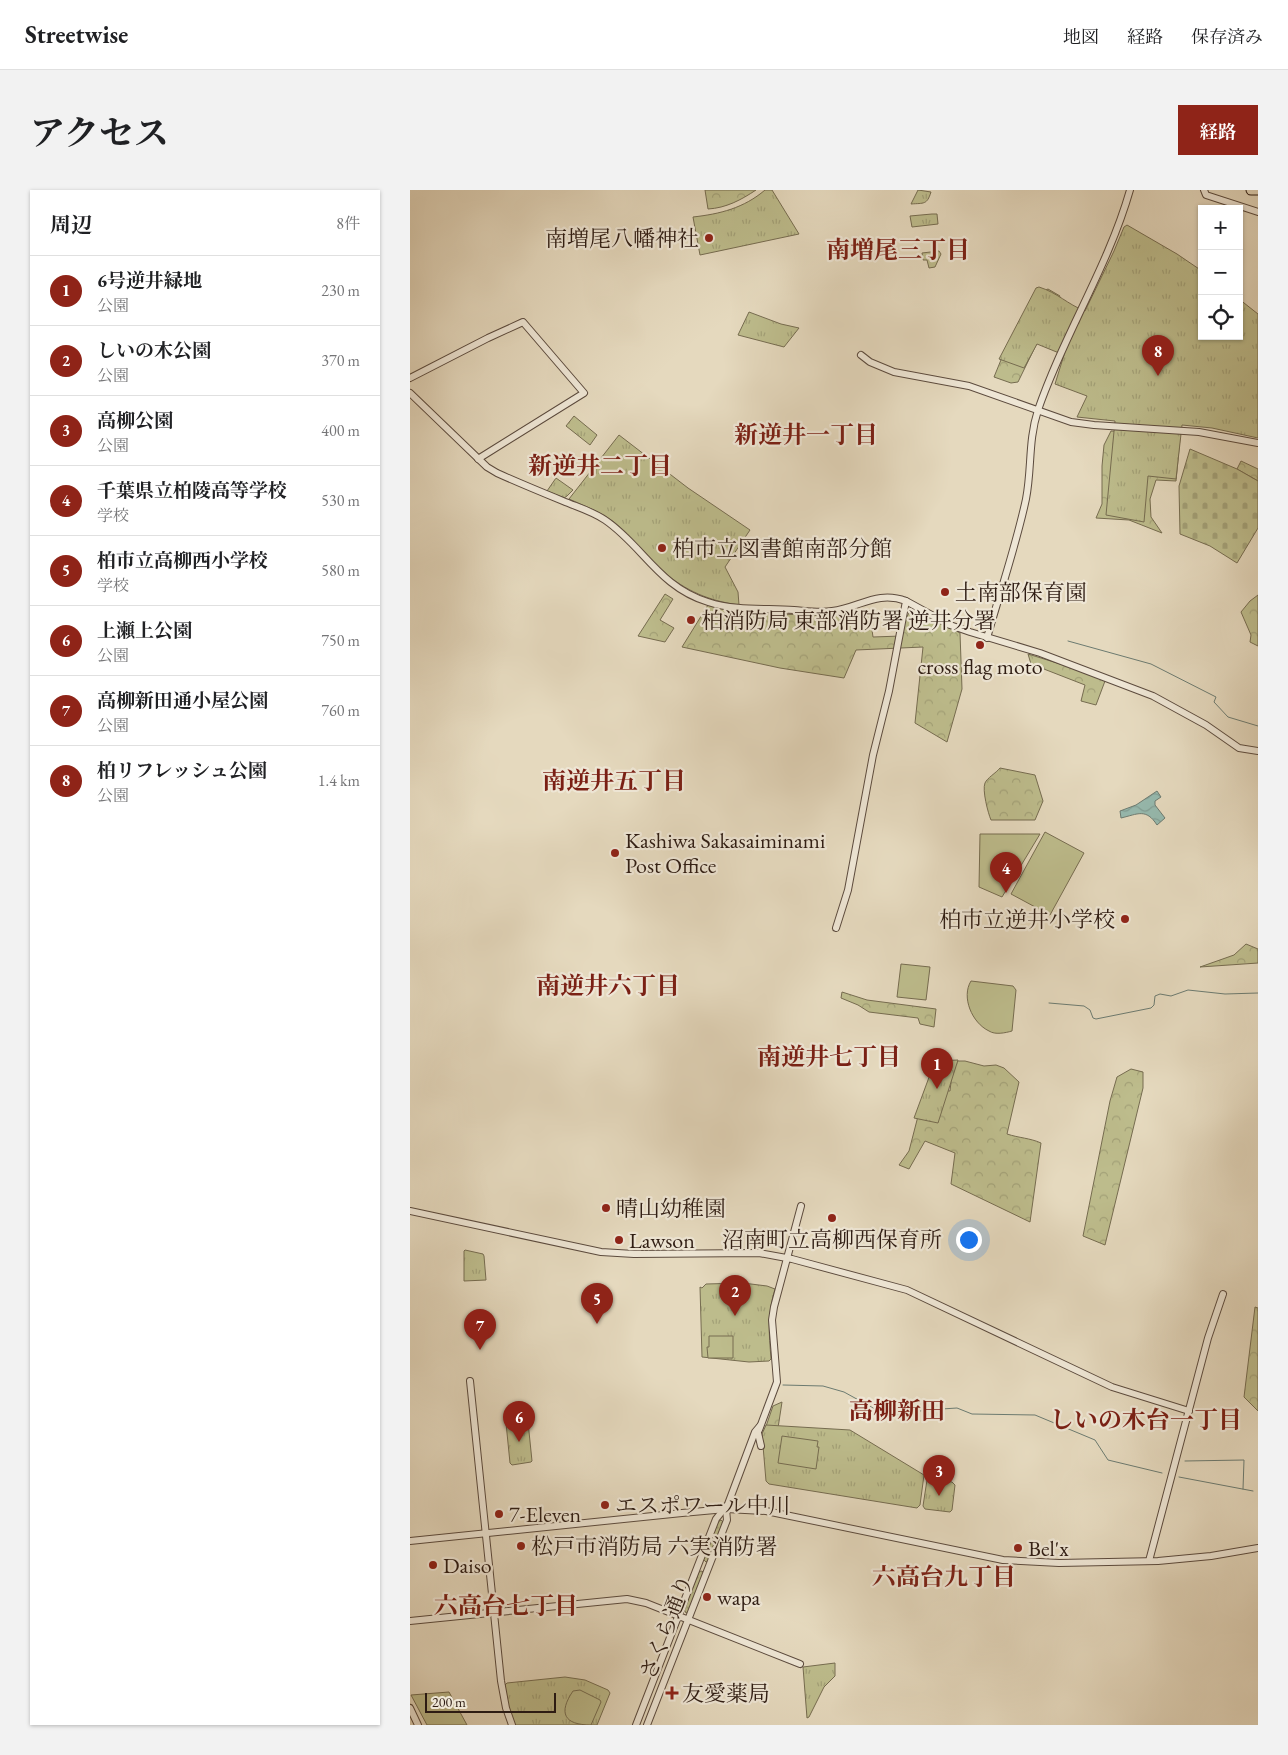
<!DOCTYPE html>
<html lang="ja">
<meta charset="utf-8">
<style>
body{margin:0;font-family:"EB Garamond","Noto Serif JP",serif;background:#f2f2f2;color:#202124}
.controls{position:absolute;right:15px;top:15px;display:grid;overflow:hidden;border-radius:0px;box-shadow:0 1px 4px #0004}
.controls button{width:45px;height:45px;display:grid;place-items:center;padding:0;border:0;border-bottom:1px solid #e0e0e0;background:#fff;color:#202124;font:25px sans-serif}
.scale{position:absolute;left:15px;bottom:12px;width:131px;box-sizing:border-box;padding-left:5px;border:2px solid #2e1c13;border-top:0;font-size:14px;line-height:18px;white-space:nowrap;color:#2e1c13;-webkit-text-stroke:4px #eee6d5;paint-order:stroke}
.you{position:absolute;left:558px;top:1049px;width:18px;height:18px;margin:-12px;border:4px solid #fff;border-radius:50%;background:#1a73e8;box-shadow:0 0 0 8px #1a73e833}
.badge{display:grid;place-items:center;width:32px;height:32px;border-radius:50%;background:#8f2418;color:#fff;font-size:16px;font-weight:700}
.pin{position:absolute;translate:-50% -41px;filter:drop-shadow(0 1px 2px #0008)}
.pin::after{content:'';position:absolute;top:26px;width:18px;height:15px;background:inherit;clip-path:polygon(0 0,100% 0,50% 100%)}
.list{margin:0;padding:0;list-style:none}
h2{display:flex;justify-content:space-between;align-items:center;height:65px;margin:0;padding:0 20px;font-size:21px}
h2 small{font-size:16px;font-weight:400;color:#757577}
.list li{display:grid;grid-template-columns:32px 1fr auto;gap:15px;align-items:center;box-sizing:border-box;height:70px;padding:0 20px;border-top:1px solid #e0e0e0}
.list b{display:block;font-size:19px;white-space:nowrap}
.list p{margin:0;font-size:16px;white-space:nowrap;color:#757577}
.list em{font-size:16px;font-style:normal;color:#757577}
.icon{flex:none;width:28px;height:28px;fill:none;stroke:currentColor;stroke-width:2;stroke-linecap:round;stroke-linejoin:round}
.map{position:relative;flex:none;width:848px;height:1535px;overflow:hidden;border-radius:0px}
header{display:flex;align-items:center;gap:30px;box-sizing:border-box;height:70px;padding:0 25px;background:#fff;border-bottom:1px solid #e0e0e0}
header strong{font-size:24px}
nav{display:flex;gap:28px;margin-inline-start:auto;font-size:18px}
.intro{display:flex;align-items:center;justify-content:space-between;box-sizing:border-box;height:120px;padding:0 30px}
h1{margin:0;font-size:35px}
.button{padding:12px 22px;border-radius:0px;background:#8f2418;color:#fff;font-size:18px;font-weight:700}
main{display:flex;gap:30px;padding:0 30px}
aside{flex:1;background:#fff;border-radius:0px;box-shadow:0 1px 4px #0004}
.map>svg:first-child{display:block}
</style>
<header>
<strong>Streetwise</strong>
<nav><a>地図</a><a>経路</a><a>保存済み</a></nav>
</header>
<div class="intro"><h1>アクセス</h1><a class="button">経路</a></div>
<main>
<aside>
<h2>周辺<small>8件</small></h2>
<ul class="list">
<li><span class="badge">1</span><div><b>6号逆井緑地</b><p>公園</p></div><em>230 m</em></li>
<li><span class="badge">2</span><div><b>しいの木公園</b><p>公園</p></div><em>370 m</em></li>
<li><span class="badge">3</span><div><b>高柳公園</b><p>公園</p></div><em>400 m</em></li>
<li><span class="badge">4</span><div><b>千葉県立柏陵高等学校</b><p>学校</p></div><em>530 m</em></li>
<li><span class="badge">5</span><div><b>柏市立高柳西小学校</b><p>学校</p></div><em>580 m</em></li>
<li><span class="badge">6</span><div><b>上瀬上公園</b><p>公園</p></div><em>750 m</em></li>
<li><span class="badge">7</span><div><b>高柳新田通小屋公園</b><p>公園</p></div><em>760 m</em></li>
<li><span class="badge">8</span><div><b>柏リフレッシュ公園</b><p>公園</p></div><em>1.4 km</em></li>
</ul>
</aside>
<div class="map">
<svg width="848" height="1535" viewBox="0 0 848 1535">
<defs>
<pattern id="grass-dots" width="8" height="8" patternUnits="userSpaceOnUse" patternTransform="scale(1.25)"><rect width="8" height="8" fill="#bdbc8c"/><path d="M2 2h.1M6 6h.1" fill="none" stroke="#a3a178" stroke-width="1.8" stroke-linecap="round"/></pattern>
<pattern id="forest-crowns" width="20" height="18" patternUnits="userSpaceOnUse" patternTransform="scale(1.25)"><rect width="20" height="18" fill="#bdbc8c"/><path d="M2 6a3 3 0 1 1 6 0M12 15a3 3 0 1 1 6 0" fill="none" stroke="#a3a178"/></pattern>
<pattern id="cemetery-stones" width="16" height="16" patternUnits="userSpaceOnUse" patternTransform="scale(1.25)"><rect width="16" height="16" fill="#bdbc8c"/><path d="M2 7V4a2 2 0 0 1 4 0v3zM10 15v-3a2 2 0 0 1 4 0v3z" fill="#a3a178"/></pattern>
<pattern id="park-tufts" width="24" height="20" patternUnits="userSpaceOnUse" patternTransform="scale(1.25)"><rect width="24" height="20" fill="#bdbc8c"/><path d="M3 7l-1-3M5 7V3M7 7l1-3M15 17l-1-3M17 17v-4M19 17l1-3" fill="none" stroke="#a3a178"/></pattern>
<pattern id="water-waves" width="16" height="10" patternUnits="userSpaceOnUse" patternTransform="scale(1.25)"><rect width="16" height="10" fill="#96baaf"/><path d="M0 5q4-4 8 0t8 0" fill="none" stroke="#829f96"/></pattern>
</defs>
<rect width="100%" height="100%" fill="#e5d9be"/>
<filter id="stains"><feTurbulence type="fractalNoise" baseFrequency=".004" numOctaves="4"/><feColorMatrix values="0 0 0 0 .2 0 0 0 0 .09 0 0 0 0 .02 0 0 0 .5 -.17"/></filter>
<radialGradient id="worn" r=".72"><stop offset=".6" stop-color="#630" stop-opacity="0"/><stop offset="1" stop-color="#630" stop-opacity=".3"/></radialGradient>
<g fill="url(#grass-dots)" stroke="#766c50">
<path d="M311 1330 313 1332 298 1371 296 1372 293 1369 308 1332Z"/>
<path d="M291 1381 294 1382 279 1422 276 1423 274 1419 289 1382Z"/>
</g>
<g fill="url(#forest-crowns)" stroke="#766c50">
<path d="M295 0H346C331 10 316 18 298 19Z"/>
<path d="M638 99 650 106 608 192 601 193 584 187 593 165 631 102Z"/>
<path d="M701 241 767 245 770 248 766 291 746 290 740 309 741 327 752 343 719 330 686 328 692 314V276L694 255Z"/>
<path d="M831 271 848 279V291L827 279Z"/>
<path d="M255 404 263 409 250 430 264 438 255 452 228 446Z"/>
<path d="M848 405V456L840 452 841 445 831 422 840 411Z"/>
<path d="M298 415 360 424 406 425 441 417 460 426 463 447 491 446 492 436 500 421 526 430 550 443 552 499 537 552 505 533 513 457 446 460 434 488 370 478 272 457Z"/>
<path d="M618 464 673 481 695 491 686 515 671 511 675 495 621 474Z"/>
<path d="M590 578 625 585 633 611 625 630H581C578 623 572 600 575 593 577 588 586 583 590 578Z"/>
<path d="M836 754 848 759V773L790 777 824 765Z"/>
<path d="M432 802 457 810 526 819 524 837 510 834 508 828 459 822 448 815 431 808Z"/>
<path d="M527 871H555L574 876 586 875 594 878 609 892 597 944C609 948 620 948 631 953L620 1032 541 994 545 963 515 951 499 979 489 975 499 961 515 899 540 901 543 874 525 875Z"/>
<path d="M721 879 733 882V898L695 1055 673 1046 700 911 707 887Z"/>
<path d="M845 1117 848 1118V1221L834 1207Z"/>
<path d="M372 1212 368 1238 353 1245 363 1216Z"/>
</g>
<path fill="url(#cemetery-stones)" stroke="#766c50" d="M780 259 827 279 848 291V338L827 373 800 356 770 344 769 296Z"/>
<g fill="url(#park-tufts)" stroke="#766c50">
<path d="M355 0H362L389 44 290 65 283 27C310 24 334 18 355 0Z"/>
<path d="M508 0 521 2C517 15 514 13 501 14Z"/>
<path d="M522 24H527L528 34 502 37 500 26Z"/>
<path d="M717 35 767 64 792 81V146H829V109L848 124V248L802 238 772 235 766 289 738 286 734 332 696 325 705 231 667 227 677 206 645 194 654 165 627 154 614 178 589 169 626 98 629 97C648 103 657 114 675 121L704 61 714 37Z"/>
<path d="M529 61 531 64 525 77 519 78 517 70H513L512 63Z"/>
<path d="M339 122 371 134 389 138 374 157 328 145Z"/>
<path d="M164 226 187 245 180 255 156 236Z"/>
<path d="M209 245 278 298 340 340 315 377 328 402 329 415C300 411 275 401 253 381 236 366 222 346 204 332 190 322 175 316 159 309Z"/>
<path d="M146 288 163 300 157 306 154 308 137 301Z"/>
<path d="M548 870 528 933 504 928 525 871Z"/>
<path d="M55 1060 73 1064 74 1066 76 1090 54 1091V1061Z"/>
<path d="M333 1093 357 1096 365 1099C357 1126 359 1142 361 1169L359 1171 339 1172 292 1167 290 1097 292 1098 296 1094Z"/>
<path d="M116 1230 118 1232 122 1271 121 1272 102 1275 100 1273 96 1233 98 1231Z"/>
<path d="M356 1235 440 1240 514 1285 510 1315 507 1318 359 1294 356 1291 352 1244Z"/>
<path d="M519 1288 542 1292 545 1295 542 1320 540 1322 515 1319 513 1316 517 1290Z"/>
<path d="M425 1473V1486L414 1497 399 1527 397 1528 393 1477Z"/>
<path d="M155 1487 175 1490 198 1500 200 1503 187 1535H105L100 1524 94 1496 97 1493Z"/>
</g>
<g fill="#bdbc8c" stroke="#766c50">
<path d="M635 642 674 663 640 725 601 704Z"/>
<path d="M570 644H630L592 707 569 697Z"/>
<path d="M491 774 520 777 516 810 487 807Z"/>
<path d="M561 791 603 796 606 800 602 841C595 843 585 845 579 841 562 833 551 807 561 791Z"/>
<path d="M299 1146H323V1168H298L297 1157H299Z"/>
<path d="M372 1246 408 1251 407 1257H409L406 1279 368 1273Z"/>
<path d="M170 1500 190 1510 191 1512 181 1535C154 1535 148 1523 163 1501Z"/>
<path d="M39 1502 57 1535H17L1 1505Z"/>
</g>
<path fill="url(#water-waves)" stroke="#6c7b71" d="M747 601 751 607 745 611V615L755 628 747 635C736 618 728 624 711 628L710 621 726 615Z"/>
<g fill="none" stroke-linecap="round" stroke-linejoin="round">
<g stroke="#6c7b71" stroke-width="1">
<path d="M658 451 741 474 806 507 804 512 818 527 848 536"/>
<path d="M639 813 674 816 680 820 683 828 686 829 741 818 744 815 745 806 750 804 761 806 778 800 815 804 848 803"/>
<path d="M373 1195 413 1196 434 1202 474 1224 487 1225 516 1220 547 1218 562 1224 625 1225 685 1250 698 1270 752 1283"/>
<path d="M775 1271 834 1270 833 1299"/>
<path d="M769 1287 843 1301"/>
</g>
<g stroke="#5c4b3e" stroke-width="8">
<g id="tertiary">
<path d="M794 0 796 5 848 22"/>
<path d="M451 165 460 172 484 182 559 196 661 232 684 235 789 242 848 253"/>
<path d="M0 188 78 148 113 132 174 203 68 269"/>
<path d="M0 203 77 277 87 283C109 293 131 302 153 311 167 317 182 321 195 330 233 356 249 397 298 412 325 421 356 418 384 420 397 421 410 423 422 421 449 418 467 400 496 411L479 501 463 565 438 700 426 738"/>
<path d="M496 411 540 435 560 442 630 463 743 506 796 535 829 558 848 561"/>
<path d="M577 448C590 402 606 356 616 309 622 278 618 251 628 220 654 144 698 77 720 0"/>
<path d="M0 1021 191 1062 224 1064 349 1063 382 1069 497 1100 702 1197 779 1221"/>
<path d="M60 1191 91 1491 96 1518 102 1535"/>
<path d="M349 1240 367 1192 362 1130 364 1117 391 1016"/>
<path d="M348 1243 351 1256"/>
<path d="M0 1351 272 1323 316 1319 356 1321 593 1370 649 1373 748 1371 801 1366 848 1358"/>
<path d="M739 1371 798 1148 813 1104"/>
<path d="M0 1431 217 1409 236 1413 390 1474"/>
<path d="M0 1518 8 1535"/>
<path d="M226 1535 306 1329 318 1314 345 1242 350 1236"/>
<path d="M237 1535 317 1330 316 1319"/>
</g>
</g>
<g stroke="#2e1c13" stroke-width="11">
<path id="primary" d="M841 0H848"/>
</g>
<use href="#tertiary" stroke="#eee6d5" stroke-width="6"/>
<use href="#primary" stroke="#e5d9be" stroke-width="9"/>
</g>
<g fill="#8f2418" stroke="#eee6d5" stroke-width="2">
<circle cx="299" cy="48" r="5"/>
<circle cx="252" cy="358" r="5"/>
<circle cx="535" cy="402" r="5"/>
<circle cx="281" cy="430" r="5"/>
<circle cx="570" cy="455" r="5"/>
<circle cx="205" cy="663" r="5"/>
<circle cx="715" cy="729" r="5"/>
<circle cx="196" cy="1018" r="5"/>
<circle cx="422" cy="1028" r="5"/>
<circle cx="209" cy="1050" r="5"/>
<circle cx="195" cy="1315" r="5"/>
<circle cx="89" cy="1324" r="5"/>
<circle cx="111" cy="1356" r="5"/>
<circle cx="608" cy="1358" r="5"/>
<circle cx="23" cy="1375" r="5"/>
<circle cx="297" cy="1407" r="5"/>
<path d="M259.5 1495.5h5v5h5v5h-5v5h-5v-5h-5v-5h5z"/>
</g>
<g text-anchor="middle" stroke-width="4.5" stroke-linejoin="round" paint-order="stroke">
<g font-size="22" fill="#2e1c13" stroke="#eee6d5" text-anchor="start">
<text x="289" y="56" text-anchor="end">南増尾八幡神社</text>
<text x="262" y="366">柏市立図書館南部分館</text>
<text x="545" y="410">土南部保育園</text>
<text x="291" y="438">柏消防局 東部消防署 逆井分署</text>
<text x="570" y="484" text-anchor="middle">cross flag moto</text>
<text x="215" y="658">Kashiwa Sakasaiminami<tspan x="215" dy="25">Post Office</tspan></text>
<text x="705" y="737" text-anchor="end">柏市立逆井小学校</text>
<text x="206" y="1026">晴山幼稚園</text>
<text x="422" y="1057" text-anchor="middle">沼南町立高柳西保育所</text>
<text x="219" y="1058">Lawson</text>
<text x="205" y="1323">エスポワール中川</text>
<text x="99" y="1332">7-Eleven</text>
<text x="121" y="1364">松戸市消防局 六実消防署</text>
<text x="618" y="1366">Bel'x</text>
<text x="33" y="1383">Daiso</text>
<text x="307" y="1415">wapa</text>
<text x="272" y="1511">友愛薬局</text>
</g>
<g font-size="22" fill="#2e1c13" stroke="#eee6d5">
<text transform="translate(256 1437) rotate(-69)" y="8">さくら通り</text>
</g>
<g font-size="24" font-weight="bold" fill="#7a1f14" stroke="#eee6d5">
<text x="488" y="68">南増尾三丁目</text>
<text x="396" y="253">新逆井一丁目</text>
<text x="190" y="284">新逆井二丁目</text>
<text x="204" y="599">南逆井五丁目</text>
<text x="198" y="804">南逆井六丁目</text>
<text x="419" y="875">南逆井七丁目</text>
<text x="487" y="1229">高柳新田</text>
<text x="736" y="1238">しいの木台一丁目</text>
<text x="534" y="1395">六高台九丁目</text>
<text x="96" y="1424">六高台七丁目</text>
</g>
</g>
<rect width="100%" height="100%" filter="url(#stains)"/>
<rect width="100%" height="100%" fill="url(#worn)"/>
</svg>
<div class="controls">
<button>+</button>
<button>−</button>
<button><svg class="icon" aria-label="locate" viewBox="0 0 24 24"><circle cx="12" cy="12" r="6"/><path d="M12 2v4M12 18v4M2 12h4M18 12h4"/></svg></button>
</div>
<div class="scale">200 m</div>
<div class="you"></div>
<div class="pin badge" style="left:527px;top:899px">1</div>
<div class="pin badge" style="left:325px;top:1126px">2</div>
<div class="pin badge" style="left:529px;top:1306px">3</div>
<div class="pin badge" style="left:596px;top:703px">4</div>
<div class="pin badge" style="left:187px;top:1134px">5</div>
<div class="pin badge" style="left:109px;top:1252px">6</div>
<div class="pin badge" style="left:70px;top:1160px">7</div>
<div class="pin badge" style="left:748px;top:186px">8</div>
</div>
</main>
